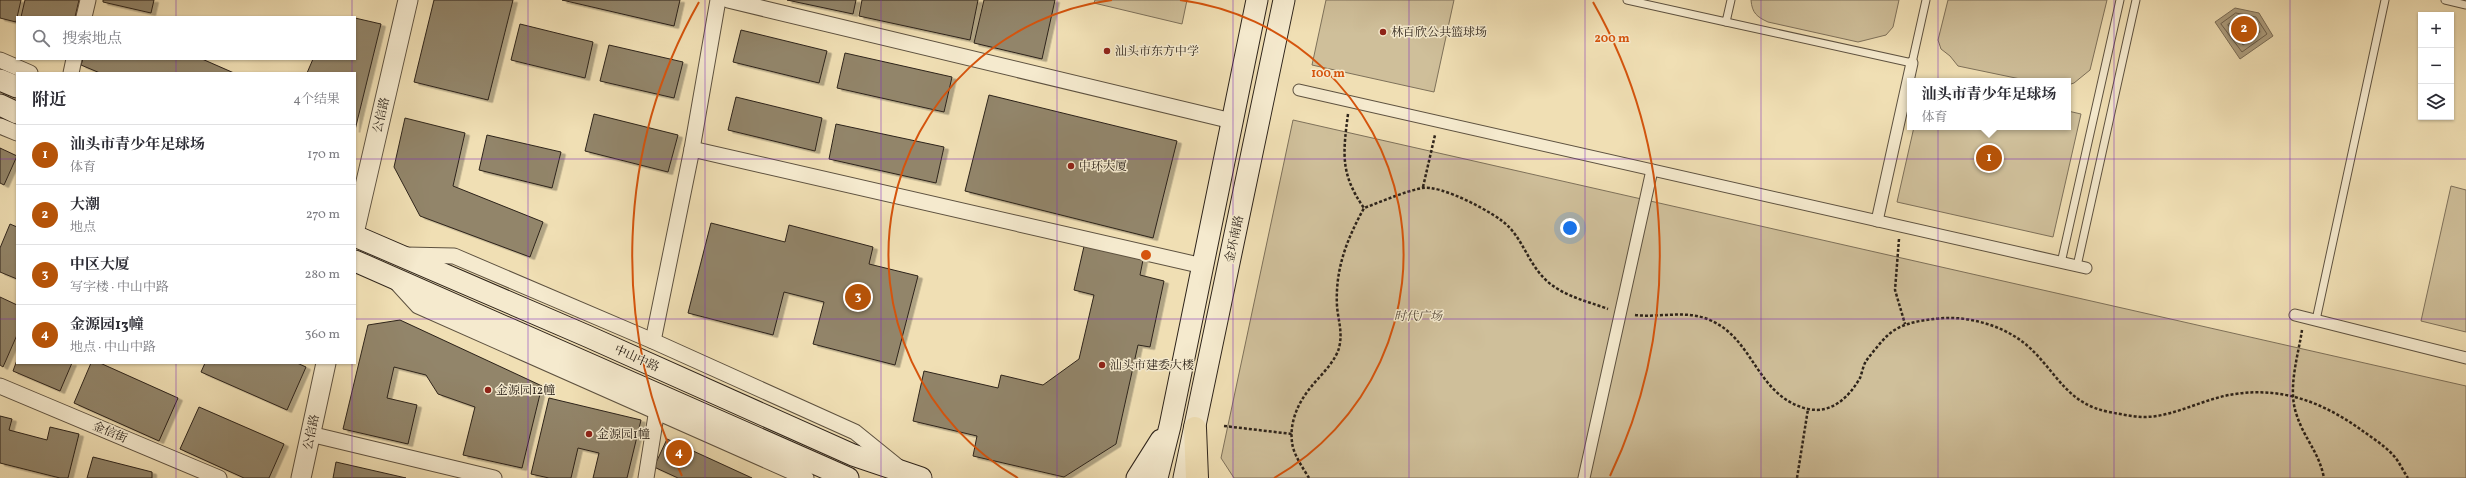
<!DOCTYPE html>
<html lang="zh">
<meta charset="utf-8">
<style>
body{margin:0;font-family:Vollkorn,"Noto Serif SC",serif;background:#f7f7f7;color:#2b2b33}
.controls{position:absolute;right:12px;top:12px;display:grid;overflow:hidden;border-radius:0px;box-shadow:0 1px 3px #0004}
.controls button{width:36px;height:36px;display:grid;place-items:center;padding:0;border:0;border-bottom:1px solid #e1e1e2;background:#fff;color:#2b2b33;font:20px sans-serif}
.you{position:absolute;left:1570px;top:228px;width:14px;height:14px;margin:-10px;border:3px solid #fff;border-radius:50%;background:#1a73e8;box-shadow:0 0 0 6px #1a73e833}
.badge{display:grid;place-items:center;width:26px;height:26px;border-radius:50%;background:#b45309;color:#fff;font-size:13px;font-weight:700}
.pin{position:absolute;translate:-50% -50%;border:2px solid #fff;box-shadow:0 1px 4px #0006}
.popup{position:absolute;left:1907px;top:78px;width:164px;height:52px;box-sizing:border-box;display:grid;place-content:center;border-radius:0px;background:#fff;filter:drop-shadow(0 1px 3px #0005);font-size:13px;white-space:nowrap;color:#7c7c81}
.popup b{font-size:15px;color:#2b2b33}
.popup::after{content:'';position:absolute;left:50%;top:100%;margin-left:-8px;border:8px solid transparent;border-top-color:#fff}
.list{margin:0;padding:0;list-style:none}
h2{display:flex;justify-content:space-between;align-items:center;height:52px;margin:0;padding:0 16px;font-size:17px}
h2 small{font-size:13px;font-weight:400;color:#7c7c81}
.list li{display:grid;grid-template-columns:26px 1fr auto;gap:12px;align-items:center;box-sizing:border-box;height:60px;padding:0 16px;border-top:1px solid #e1e1e2}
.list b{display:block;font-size:15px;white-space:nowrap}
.list p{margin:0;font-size:13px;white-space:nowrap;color:#7c7c81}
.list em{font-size:13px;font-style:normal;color:#7c7c81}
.icon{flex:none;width:22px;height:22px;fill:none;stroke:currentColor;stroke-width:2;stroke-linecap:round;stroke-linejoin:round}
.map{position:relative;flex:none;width:2466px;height:478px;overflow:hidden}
.search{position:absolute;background:#fff;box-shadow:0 1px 3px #0004;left:16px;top:16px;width:340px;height:44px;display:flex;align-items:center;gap:10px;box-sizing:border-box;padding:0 14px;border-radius:0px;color:#7c7c81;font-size:15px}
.panel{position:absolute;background:#fff;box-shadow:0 1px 3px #0004;left:16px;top:72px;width:340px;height:292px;border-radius:0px}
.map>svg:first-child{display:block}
</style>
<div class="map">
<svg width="2466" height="478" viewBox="0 0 2466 478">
<defs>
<filter id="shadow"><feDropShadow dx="4.5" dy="2.5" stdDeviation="0" flood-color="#0004"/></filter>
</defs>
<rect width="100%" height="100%" fill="#f0dfb4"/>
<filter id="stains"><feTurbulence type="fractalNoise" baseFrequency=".005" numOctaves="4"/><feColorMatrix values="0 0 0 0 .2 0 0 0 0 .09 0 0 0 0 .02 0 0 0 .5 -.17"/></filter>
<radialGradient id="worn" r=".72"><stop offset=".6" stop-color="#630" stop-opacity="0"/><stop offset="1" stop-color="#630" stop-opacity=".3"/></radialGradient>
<g fill="#cfbf9a" stroke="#7e715a">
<path d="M1095 0H1187L1182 24 1094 3Z"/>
<path d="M1326 0H1454L1434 92 1312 65Z"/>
<path d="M1751 0H1899L1893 27 1886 35 1858 42 1768 22C1757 17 1752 13 1751 0Z"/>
<path d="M1948 0H2107L2090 70 2074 83 2068 85V81H2030L1958 66 1950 56 1941 49 1938 40Z"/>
<path d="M2068 111 2081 114 2053 237 1897 202 1914 127H2068Z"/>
<path d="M1293 120 2466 386V478H1234L1221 458Z"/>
<path d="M2451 186 2466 190V332L2421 321Z"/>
</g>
<path fill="#ae9f80" stroke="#7a6d57" d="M2235 8 2259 13 2273 36 2240 59 2215 22Z"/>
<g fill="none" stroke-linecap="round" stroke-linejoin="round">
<g stroke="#6e614d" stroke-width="1">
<path d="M2236 13 2256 17 2267 34 2242 52 2221 24Z"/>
<path d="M2237 18 2253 21 2260 32 2243 45 2228 25Z"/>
<path d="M2237 25 2249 26 2252 32 2244 37Z"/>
</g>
</g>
<g fill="#92856a" stroke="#2d231a" filter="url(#shadow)">
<path d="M0 0H21L16 22 0 18Z"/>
<path d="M25 0H79L75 17H21Z"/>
<path d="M103 0H154L151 13 103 2Z"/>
<path d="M434 0H513L488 100 414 82Z"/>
<path d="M562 0H680L674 26Z"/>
<path d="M787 0H856L853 14Z"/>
<path d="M862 0H978L970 40 859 16Z"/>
<path d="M984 0H1055L1042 59 974 43Z"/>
<path d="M355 18 381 24 355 130V73H307L313 59H355Z"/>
<path d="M520 24 593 42 585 78 511 60Z"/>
<path d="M741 30 827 51 819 83 733 62Z"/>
<path d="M609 45 683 62 674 98 600 81Z"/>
<path d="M845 53 952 77 944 112 837 88Z"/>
<path d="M83 59H202L234 73H100L81 65Z"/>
<path d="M989 95 1177 141 1153 238 965 191Z"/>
<path d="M736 97 822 118 815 151 728 130Z"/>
<path d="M594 114 678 135 668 172 585 151Z"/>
<path d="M405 118 465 133 453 186 543 222 530 257 420 216 394 167Z"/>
<path d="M836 124 944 147 936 183 829 159Z"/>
<path d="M487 135 561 152 552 188 479 170Z"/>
<path d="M0 148 17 156 4 185 0 183Z"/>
<path d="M711 223 785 242 789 225 873 247 869 264 918 276 895 365 813 344 824 302 784 292 773 335 688 313Z"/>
<path d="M10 224 17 227V279L0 272V248Z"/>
<path d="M1085 242 1144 255 1140 275 1164 281 1150 347 1138 345 1116 444 1064 477 973 456 977 436 913 421 924 371 998 388 1001 375 1043 385 1079 359 1094 295 1074 290Z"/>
<path d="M0 297 17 305V335L3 367 0 365Z"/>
<path d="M400 320 542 386 522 468 463 455 475 407 438 394 426 375 394 367 387 398 417 405 408 444 343 429 368 325Z"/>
<path d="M17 360V363H72L60 391 13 371Z"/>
<path d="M91 363H100L178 398 159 441 74 403Z"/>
<path d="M205 363H297L306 367 287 410 201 372Z"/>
<path d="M549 398 641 420 627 478H593L599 453 578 448 571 478H549L531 474Z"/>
<path d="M199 407 284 444 269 478H244L180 449Z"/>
<path d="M0 416 12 419 9 430 47 440 50 427 79 434 68 478H60L0 463Z"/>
<path d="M667 439 752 478H678L654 467Z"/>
<path d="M93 457 152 472V478H87Z"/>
<path d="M336 462 406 478H333Z"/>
</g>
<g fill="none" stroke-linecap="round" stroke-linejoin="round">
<g stroke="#5e5240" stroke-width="9">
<g id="service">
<path d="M1627 0 1726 22 1731 0"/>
<path d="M2445 0 2466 5"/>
<path d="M1726 22 1912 63 1926 0"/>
<path d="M2061 263 2120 0"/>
<path d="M2077 266 2136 0"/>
<path d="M2316 320 2385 0"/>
</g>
</g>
<g stroke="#5e5240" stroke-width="13">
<g id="pedestrian">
<path d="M1299 90 2086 268"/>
<path d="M1877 221 1912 63"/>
<path d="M2295 315 2466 358"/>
<path d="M1584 478 1652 170"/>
</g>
</g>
<g stroke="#5e5240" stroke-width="17">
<g id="minor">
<path d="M728 0 1232 121"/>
<path d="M84 17 88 0"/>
<path d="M0 60 30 73"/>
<path d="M71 73 74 59"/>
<path d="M0 126 17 133"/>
<path d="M692 149 1203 266"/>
<path d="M406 255 454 256 653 341 855 432 897 466"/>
<path d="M396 282 418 306 806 478"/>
<path d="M653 341 692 149 718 0"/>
<path d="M0 386 219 478"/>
<path d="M310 434 494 478"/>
<path d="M646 478 658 403"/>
</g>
</g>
<g stroke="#5e5240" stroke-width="21">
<g id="tertiary">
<path d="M355 229 408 0"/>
<path d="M301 478 326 363"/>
</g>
</g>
<g stroke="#2d231a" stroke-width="23">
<g id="secondary">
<path d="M0 80 17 87"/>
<path d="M0 105 17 113"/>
<path d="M355 236 587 336 853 455 921 478"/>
<path d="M355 261 848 478"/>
<path d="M1137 478 1161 440"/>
<path d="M1157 478 1170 426 1257 0"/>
<path d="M1184 478 1284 0"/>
</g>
</g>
<g stroke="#2d231a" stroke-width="24">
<path id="primary" d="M1195 428 1197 478"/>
</g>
<g stroke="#2d231a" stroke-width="2.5" stroke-dasharray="3 2" stroke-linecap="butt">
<path d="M1348 114C1343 153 1340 174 1364 208"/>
<path d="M1423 187 1435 135"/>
<path d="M1899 239 1895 290 1905 324"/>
<path d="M1635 315C1660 318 1688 309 1712 321 1755 341 1757 397 1808 409 1832 414 1849 397 1860 378 1862 373 1863 366 1866 361 1872 353 1880 343 1887 336 1899 324 1917 321 1934 319 1969 314 2011 327 2035 353 2060 379 2070 404 2109 412 2121 414 2133 417 2146 417 2176 416 2205 398 2235 394 2282 387 2322 402 2360 429 2371 437 2384 445 2393 455 2399 461 2403 471 2408 478"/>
<path d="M2302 330C2298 357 2287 389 2297 416 2305 440 2319 452 2324 478"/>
<path d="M1224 426 1292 434"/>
<path d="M1309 478C1303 468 1293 454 1292 442 1289 419 1301 397 1317 380 1325 371 1336 359 1339 348 1343 332 1338 320 1337 306 1335 269 1347 239 1364 208 1383 201 1403 192 1422 188 1440 184 1496 213 1509 227 1525 244 1529 265 1548 282 1566 297 1587 301 1608 309"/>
<path d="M1797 478 1808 409"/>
</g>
<use href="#service" stroke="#f5eace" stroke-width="7"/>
<use href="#pedestrian" stroke="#f5eace" stroke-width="11"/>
<use href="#minor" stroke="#f5eace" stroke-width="15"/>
<use href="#tertiary" stroke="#f5eace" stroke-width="19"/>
<use href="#secondary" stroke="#f5eace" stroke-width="21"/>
<use href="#primary" stroke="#f0dfb4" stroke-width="22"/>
</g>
<path fill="none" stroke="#7b2cbf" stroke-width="1" stroke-opacity="0.55" d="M176 0V17M352 0V17M528 0V478M705 0V478M881 0V478M1057 0V478M1233 0V478M1409 0V478M1585 0V478M1761 0V478M1938 0V478M2114 0V478M2290 0V478M176 59V73M352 59V73M0 159H17M355 159H2466M0 319H17M355 319H2466M176 363V478M352 363V478"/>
<g fill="none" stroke="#d5540d" stroke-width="2">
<path d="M1018 478A257 257 0 0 1 1112 0M1180 0A257 257 0 0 1 1274 478"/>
<path d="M682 476A514 514 0 0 1 699 2M1593 2A514 514 0 0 1 1610 476"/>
</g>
<g fill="#8f2418" stroke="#f5eace" stroke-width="1.5">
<circle cx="1383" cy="32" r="4"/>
<circle cx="1107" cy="51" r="4"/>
<circle cx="1071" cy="166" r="4"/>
<circle cx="1102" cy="365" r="4"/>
<circle cx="488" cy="390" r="4"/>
<circle cx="589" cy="434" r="4"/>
</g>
<g text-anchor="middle" stroke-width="3" stroke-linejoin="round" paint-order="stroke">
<g font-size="12" fill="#2d231a" stroke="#f5eace" text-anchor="start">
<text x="1391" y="36">林百欣公共篮球场</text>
<text x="1115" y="55">汕头市东方中学</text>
<text x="1079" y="170">中环大厦</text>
<text x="1110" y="369">汕头市建委大楼</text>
<text x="496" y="394">金源园12幢</text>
<text x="597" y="438">金源园1幢</text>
</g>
<g font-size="12" fill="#2d231a" stroke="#f5eace">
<text transform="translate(381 115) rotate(-77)" y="4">公信路</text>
<text transform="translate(1234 239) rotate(-78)" y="4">金环南路</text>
<text transform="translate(637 358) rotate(24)" y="4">中山中路</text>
<text transform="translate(110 432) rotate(23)" y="4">金信街</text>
<text transform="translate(311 432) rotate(-78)" y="4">公信路</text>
</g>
<g font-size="12" font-style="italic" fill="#564a3a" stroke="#f5eace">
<text x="1418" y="320">时代广场</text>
</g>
</g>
<circle cx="1146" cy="255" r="6" fill="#d5540d" stroke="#f5eace" stroke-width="2"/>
<g font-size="12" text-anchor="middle" font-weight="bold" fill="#d5540d" stroke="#f5eace" stroke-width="3" stroke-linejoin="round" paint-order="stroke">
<text x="1612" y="42">200 m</text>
<text x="1328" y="77">100 m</text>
</g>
<rect width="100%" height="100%" filter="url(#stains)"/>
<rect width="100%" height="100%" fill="url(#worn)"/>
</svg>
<div class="controls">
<button>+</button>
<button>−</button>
<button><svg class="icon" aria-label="layers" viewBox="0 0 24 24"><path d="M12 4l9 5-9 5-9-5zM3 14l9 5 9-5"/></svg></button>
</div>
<div class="you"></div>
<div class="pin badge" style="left:1989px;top:158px">1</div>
<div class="popup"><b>汕头市青少年足球场</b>体育</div>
<div class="pin badge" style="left:2244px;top:29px">2</div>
<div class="pin badge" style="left:858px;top:297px">3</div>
<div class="pin badge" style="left:679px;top:453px">4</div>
<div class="search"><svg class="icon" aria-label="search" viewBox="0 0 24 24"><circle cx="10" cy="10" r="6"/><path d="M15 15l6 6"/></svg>搜索地点</div>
<section class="panel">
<h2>附近<small>4个结果</small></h2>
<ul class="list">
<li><span class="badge">1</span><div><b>汕头市青少年足球场</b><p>体育</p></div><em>170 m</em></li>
<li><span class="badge">2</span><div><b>大潮</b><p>地点</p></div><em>270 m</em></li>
<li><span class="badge">3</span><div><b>中区大厦</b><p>写字楼 · 中山中路</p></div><em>280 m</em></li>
<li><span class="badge">4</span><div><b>金源园13幢</b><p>地点 · 中山中路</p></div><em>360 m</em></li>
</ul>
</section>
</div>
